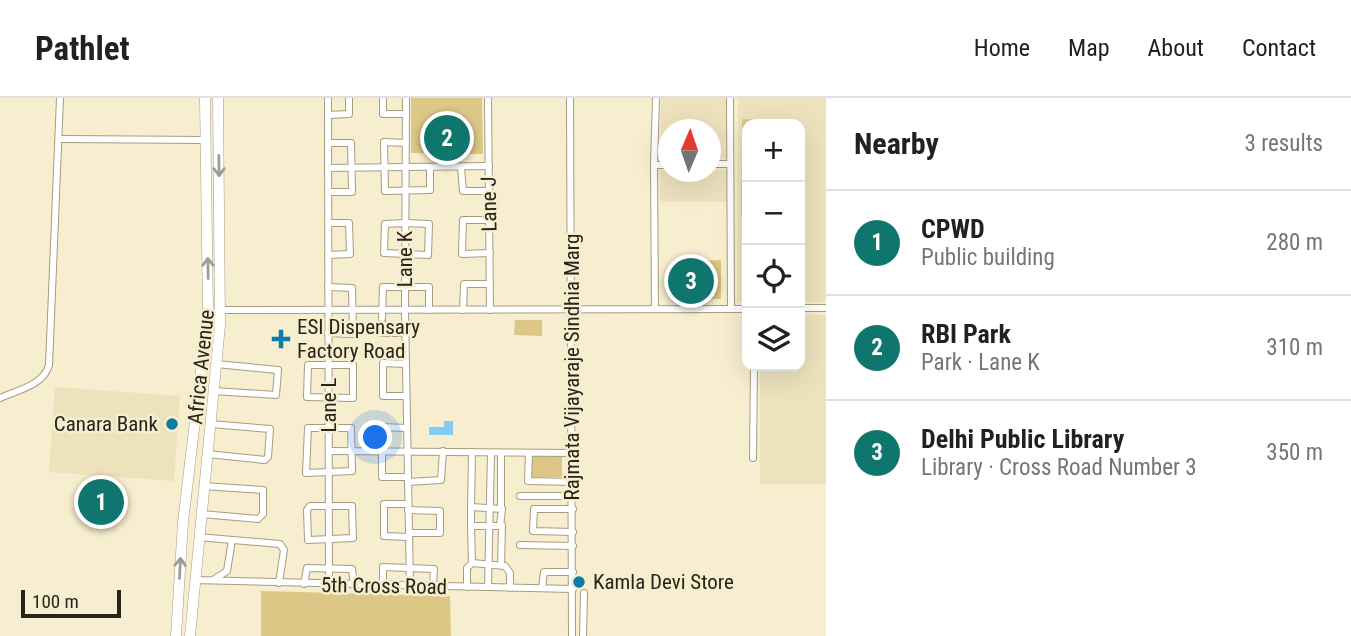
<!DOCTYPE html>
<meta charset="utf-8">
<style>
body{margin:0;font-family:"Roboto Condensed",sans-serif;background:#f2f2f2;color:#202124}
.controls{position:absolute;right:21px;top:21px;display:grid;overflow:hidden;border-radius:14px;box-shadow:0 7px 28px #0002}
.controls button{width:63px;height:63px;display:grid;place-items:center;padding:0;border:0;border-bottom:2px solid #e0e0e0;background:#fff;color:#202124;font:35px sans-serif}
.compass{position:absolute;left:658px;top:21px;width:63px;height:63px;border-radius:50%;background:#fff;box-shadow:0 7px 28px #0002;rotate:2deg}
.scale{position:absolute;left:21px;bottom:18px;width:100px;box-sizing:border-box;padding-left:7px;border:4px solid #282419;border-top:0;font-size:19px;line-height:24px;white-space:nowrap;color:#282419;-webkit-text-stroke:5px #f7edcf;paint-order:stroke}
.you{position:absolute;left:376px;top:340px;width:24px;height:24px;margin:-18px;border:5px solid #fff;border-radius:50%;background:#1a73e8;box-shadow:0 0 0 10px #1a73e833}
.badge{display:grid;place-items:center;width:46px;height:46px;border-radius:50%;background:#0f766e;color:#fff;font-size:23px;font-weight:700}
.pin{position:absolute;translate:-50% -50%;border:4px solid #fff;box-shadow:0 2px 7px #0006}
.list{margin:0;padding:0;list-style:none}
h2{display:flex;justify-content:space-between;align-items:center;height:91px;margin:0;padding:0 28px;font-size:30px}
h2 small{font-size:23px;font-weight:400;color:#757577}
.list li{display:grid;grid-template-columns:46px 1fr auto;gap:21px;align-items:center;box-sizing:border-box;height:105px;padding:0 28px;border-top:2px solid #e0e0e0}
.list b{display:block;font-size:26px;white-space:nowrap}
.list p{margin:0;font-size:23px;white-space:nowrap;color:#757577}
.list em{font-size:23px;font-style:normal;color:#757577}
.icon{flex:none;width:38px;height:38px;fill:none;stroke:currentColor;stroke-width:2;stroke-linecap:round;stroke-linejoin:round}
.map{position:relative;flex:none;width:826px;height:538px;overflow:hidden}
header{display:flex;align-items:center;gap:42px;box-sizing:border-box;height:98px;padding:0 35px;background:#fff;border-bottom:2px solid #e0e0e0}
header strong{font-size:33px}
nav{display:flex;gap:38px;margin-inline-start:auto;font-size:24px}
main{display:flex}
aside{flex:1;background:#fff}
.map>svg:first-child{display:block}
</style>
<header>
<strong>Pathlet</strong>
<nav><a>Home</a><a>Map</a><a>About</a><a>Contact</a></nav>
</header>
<main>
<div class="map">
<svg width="826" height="538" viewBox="0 0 826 538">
<rect width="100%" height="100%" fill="#f7edcf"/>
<g fill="#eee2bd">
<path d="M661 0H728L727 61 711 60 710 32H668V60L660 59Z"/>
<path d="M738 0H826V204H800V26H747V204H737Z"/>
<path d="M660 72H727V104L660 103Z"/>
<path d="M800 217H826V386H760V268H800Z"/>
<path d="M55 289 180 298 174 383 49 374Z"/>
</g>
<g fill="#dcc786">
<path d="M411 0H482L483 56 411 55Z"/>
<path d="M742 21 786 22V26H747V117H741Z"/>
<path d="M721 162V201H708L705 163Z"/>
<path d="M515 222H542V238L514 237Z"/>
<rect x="532" y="358" width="30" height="21"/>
<path d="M261 493 450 498 451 538H261Z"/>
</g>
<path fill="#84cdf1" d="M444 323H453V337H429V329H444Z"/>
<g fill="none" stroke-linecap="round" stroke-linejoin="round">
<g stroke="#a69d81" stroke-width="8">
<g id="minor">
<path d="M328 0 329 487"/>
<path d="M383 0V16H406"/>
<path d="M406 0 405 212 410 489"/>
<path d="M488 0 490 212"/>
<path d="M570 0 572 538"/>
<path d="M730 0 731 211"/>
<path d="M328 17 349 16V0"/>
<path d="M61 41 206 42"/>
<path d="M406 45 384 44 385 93 430 92V69"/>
<path d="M710 66H730"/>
<path d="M654 67 656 0"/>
<path d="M461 69 463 93H489"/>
<path d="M328 70 489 68"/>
<path d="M328 94H352L351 45H328"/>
<path d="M489 122H463L462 156 490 155"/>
<path d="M328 125H349L350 156 328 157"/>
<path d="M405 125 429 126 428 157 384 155 385 126Z"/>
<path d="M328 189 352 190 353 236 328 235"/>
<path d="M800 210H826"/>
<path d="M655 211 654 67H668"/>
<path d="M220 212 747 211"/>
<path d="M463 212 464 186H490"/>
<path d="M382 220 383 189H429V212"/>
<path d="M382 225V235H405"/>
<path d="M406 266 383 265V298H406"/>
<path d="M308 267H353V300L307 299Z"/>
<path d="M213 293 276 297 278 272 216 266"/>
<path d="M0 300C18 292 44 287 49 267L60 0"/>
<path d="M308 330H351L352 373 306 375Z"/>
<path d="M407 330 382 329V379H408"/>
<path d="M329 353 573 355"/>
<path d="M472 354 471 409 502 411 500 428H471L472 465"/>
<path d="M529 355 528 383 573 384"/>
<path d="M207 356 265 362 268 359 270 331 210 326"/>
<path d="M753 360 754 268"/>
<path d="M408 384 441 382 443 353"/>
<path d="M520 398H573"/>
<path d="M408 406H384V438L409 439"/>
<path d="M310 408H352L353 440 308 442 307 412Z"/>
<path d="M501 409V355"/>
<path d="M573 411H534L533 433 573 434"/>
<path d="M408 412 440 413V435H409"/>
<path d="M201 416 258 421 263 416V392L203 388"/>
<path d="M471 428V409"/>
<path d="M198 439 280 446 284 452 279 485"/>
<path d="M520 447 573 448"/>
<path d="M501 467 502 427"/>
<path d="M194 482 573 491"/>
<path d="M213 482 227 473 232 442"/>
<path d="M304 486 307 470 352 471 354 488"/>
<path d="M383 488V469L434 471 433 489"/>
<path d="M467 489V470L472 465 505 468 510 475V490"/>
<path d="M488 489 491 355"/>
<path d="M542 490 544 474H573"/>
<path d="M583 538 584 495"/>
</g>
</g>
<g stroke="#a69d81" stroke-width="11">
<g id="secondary">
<path d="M176 538 183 424 208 214 205 0"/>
<path d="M190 538 220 227 218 0"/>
</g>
</g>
<use href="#minor" stroke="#fff" stroke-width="6"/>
<use href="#secondary" stroke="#fff" stroke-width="10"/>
</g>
<defs><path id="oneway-shaft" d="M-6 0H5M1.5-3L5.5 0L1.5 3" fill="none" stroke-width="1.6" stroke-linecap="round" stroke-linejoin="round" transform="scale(1.75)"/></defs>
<g stroke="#9e9c98">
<use href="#oneway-shaft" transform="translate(219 68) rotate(89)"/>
<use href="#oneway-shaft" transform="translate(208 170) rotate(-91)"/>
<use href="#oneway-shaft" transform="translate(180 470) rotate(-87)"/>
</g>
<g fill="#0c7ca5" stroke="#f7edcf" stroke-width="2.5">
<path d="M277.5 230.5h7v7h7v7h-7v7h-7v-7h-7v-7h7z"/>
<circle cx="172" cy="326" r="7"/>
<circle cx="579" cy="484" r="7"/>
</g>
<g text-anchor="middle" stroke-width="5" stroke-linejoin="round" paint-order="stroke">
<g font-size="21" fill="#282419" stroke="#f7edcf">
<text transform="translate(489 106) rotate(-91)" y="7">Lane J</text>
<text transform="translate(405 161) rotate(-90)" y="7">Lane K</text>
<text transform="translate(201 269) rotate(-84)" y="7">Africa Avenue</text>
<text transform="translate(572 269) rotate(-90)" y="7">Rajmata Vijayaraje Sindhia Marg</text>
<text transform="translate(329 307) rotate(-90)" y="7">Lane L</text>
<text transform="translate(384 488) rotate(1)" y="7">5th Cross Road</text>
</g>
<g font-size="21" fill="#282419" stroke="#f7edcf" text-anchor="start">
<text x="297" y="236">ESI Dispensary<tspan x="297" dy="24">Factory Road</tspan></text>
<text x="158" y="333" text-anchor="end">Canara Bank</text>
<text x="593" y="491">Kamla Devi Store</text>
</g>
</g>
</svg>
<div class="controls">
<button>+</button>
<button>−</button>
<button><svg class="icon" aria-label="locate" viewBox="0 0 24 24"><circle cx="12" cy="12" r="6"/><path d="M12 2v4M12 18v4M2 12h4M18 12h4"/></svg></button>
<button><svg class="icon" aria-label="layers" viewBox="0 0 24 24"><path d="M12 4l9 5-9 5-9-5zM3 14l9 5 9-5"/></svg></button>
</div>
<svg class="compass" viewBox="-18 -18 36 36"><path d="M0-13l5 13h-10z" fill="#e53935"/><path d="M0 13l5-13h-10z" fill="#757577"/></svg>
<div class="scale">100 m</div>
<div class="you"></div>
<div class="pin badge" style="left:101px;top:404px">1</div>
<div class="pin badge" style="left:447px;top:40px">2</div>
<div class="pin badge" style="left:691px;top:183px">3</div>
</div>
<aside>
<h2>Nearby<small>3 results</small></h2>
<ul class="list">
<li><span class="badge">1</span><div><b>CPWD</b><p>Public building</p></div><em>280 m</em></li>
<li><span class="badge">2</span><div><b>RBI Park</b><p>Park · Lane K</p></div><em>310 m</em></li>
<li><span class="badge">3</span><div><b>Delhi Public Library</b><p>Library · Cross Road Number 3</p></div><em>350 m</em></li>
</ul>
</aside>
</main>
